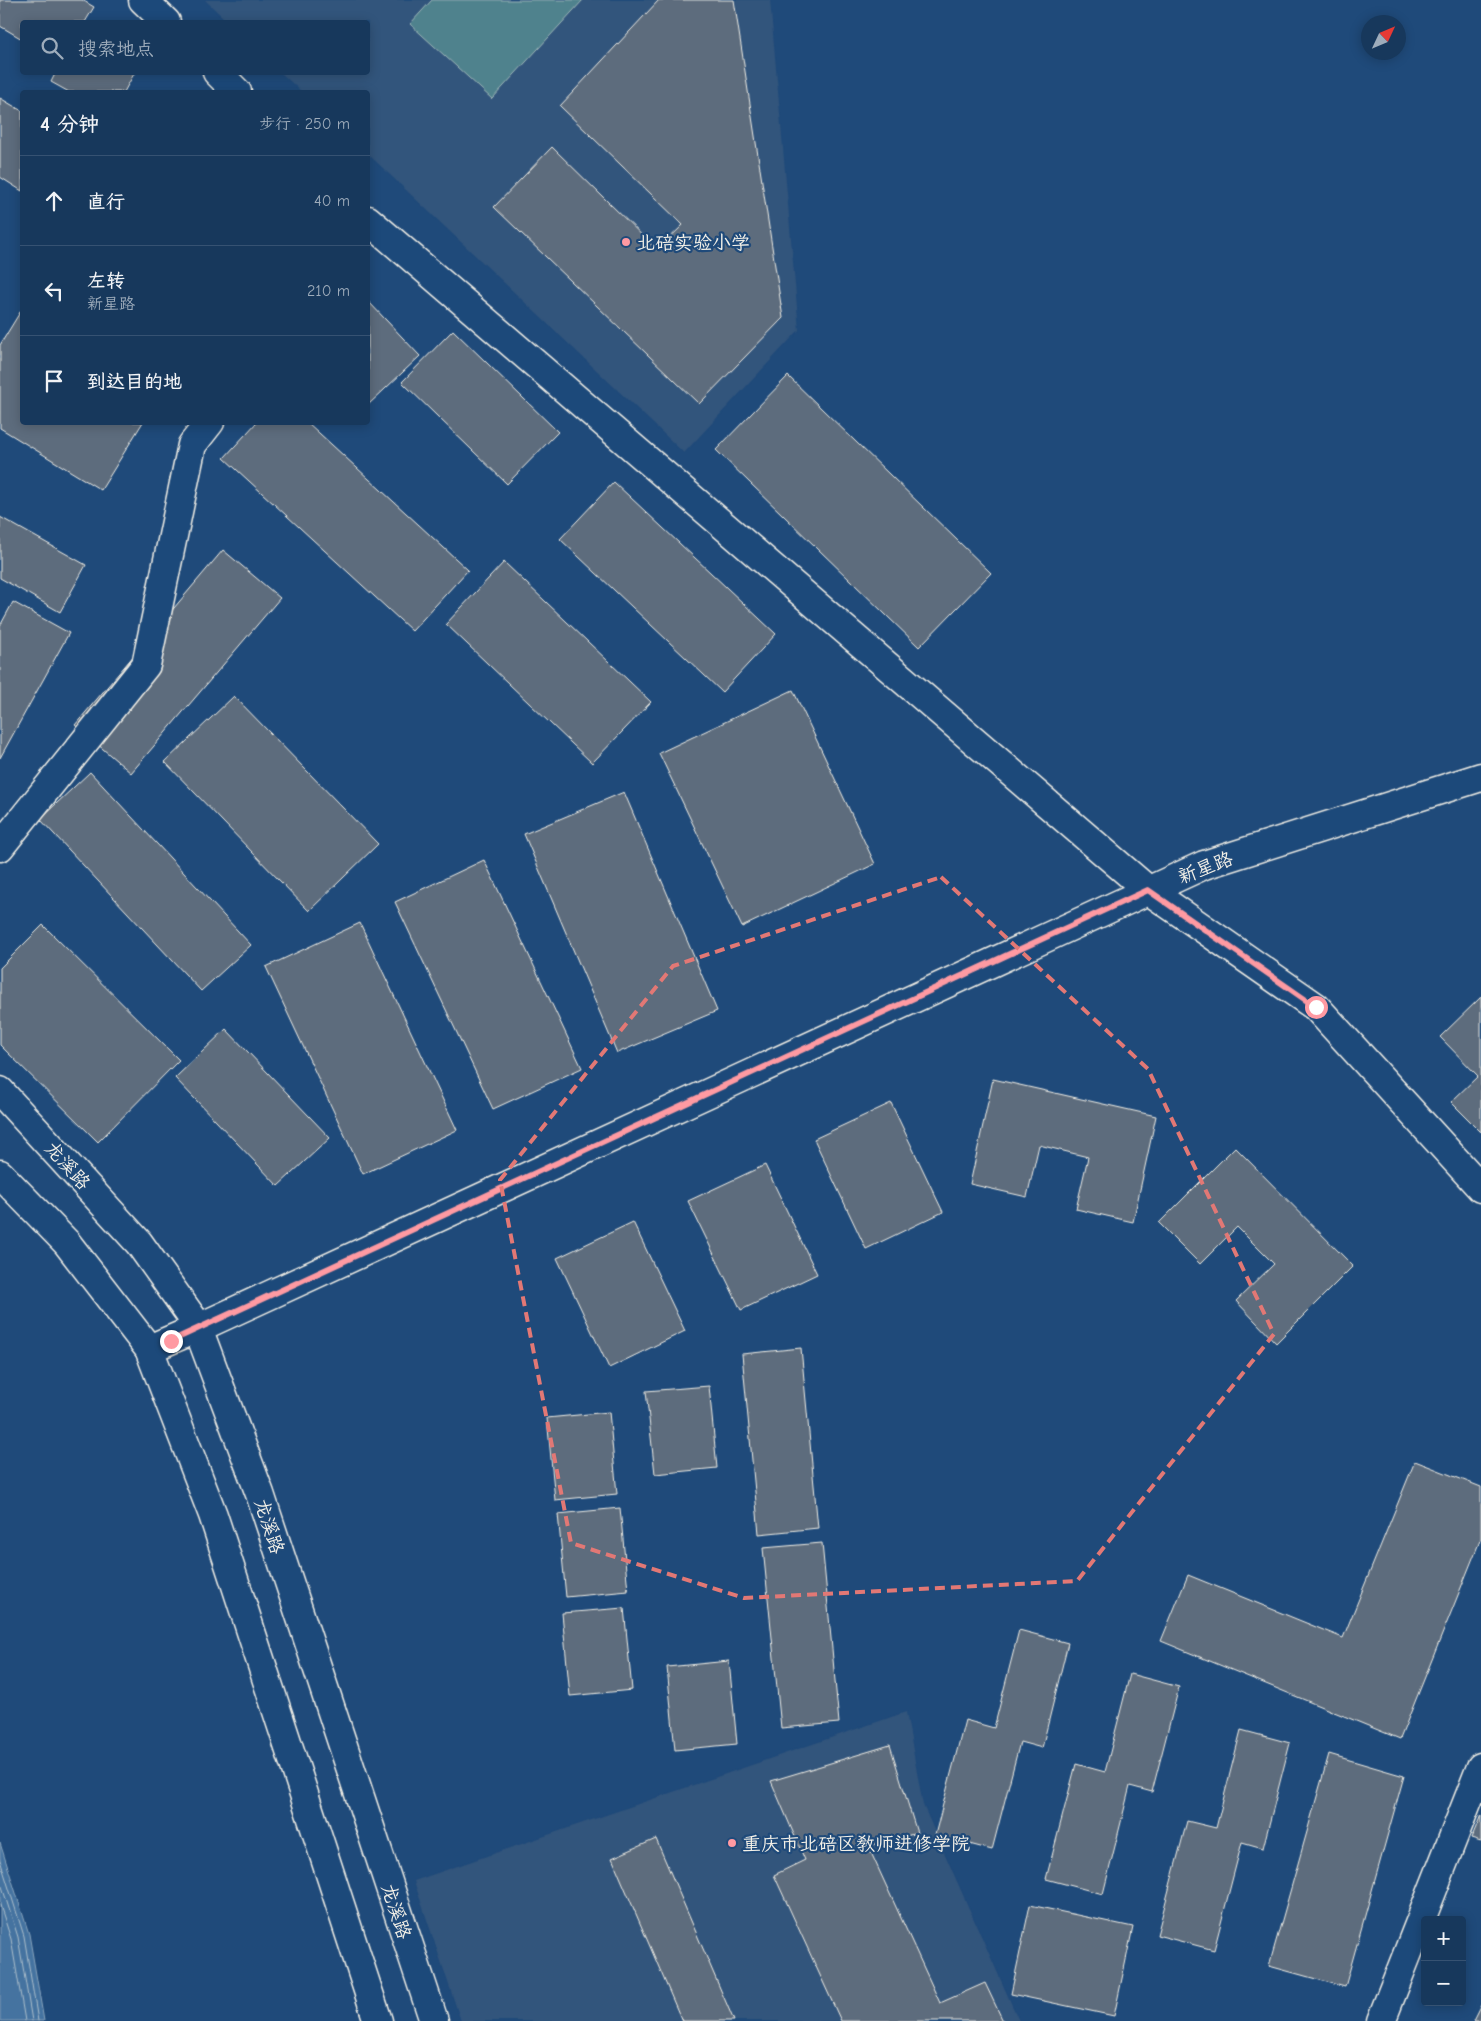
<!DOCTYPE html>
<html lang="zh">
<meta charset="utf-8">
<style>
body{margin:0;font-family:"Comic Neue","LXGW WenKai TC",sans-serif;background:#244365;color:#f1f3f6}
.controls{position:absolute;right:15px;bottom:15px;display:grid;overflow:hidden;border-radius:5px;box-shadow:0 2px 12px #0003}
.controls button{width:45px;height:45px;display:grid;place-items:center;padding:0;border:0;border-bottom:1px solid #365272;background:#17385c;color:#f1f3f6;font:25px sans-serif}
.compass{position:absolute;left:1361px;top:15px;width:45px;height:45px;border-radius:50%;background:#17385c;box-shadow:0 2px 12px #0003;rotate:46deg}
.stop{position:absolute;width:15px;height:15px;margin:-11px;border:4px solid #ff9aa2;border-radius:50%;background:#fff}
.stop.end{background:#ff9aa2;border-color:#fff;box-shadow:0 1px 5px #0008}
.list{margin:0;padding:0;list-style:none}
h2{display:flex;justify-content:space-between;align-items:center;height:65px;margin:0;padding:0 20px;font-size:21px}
h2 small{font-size:16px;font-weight:400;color:#9eacbb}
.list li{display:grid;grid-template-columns:32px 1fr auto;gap:15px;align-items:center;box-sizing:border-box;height:90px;padding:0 20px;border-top:1px solid #365272}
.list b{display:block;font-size:19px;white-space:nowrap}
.list p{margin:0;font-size:16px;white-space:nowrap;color:#9eacbb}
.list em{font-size:16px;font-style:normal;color:#9eacbb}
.icon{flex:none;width:28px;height:28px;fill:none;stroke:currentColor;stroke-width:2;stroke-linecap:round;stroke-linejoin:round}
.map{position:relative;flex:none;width:1481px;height:2021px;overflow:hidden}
.search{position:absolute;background:#17385c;box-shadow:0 2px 12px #0003;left:20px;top:20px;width:350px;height:55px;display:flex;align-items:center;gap:12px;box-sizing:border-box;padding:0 18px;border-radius:5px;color:#9eacbb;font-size:19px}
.panel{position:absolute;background:#17385c;box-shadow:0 2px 12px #0003;left:20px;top:90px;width:350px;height:335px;border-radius:5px}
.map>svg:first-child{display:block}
</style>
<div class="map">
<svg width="1481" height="2021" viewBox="0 0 1481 2021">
<rect width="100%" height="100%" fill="#1f4a7a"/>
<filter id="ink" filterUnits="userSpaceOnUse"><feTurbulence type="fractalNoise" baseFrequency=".02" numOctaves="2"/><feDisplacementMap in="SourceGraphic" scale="10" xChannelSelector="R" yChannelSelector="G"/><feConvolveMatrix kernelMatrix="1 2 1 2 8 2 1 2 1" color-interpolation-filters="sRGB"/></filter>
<g filter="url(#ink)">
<g fill="#32547b">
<path d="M205 0H770L799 330 684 453 368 154V92H302L281 73 368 72V22H228Z"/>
<path d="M906 1712 923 1805 1019 2021H461L414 1881Z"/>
</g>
<path fill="#4f828d" stroke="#a2baba" d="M432 0H583L492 99 410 24Z"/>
<path fill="#4473a0" stroke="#8aa5bd" d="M0 1843 29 1934 44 2021H0Z"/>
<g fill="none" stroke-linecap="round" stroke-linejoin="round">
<g stroke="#aebfcb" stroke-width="1">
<path d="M0 1860 24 1936 38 2021"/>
<path d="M0 1880 18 1937 32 2021"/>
<path d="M0 1905 11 1939 25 2021"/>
</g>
</g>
<g fill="#5d6c7d" stroke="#f4f1e8">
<path d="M0 0H82L94 7 85 22H22V39L0 26Z"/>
<path d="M659 0H734L783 318 699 404 494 207 552 147 657 250 683 225 560 106Z"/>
<path d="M56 72H135L124 92H69L51 82Z"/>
<path d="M0 98 22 111V191L0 177Z"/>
<path d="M368 301 420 356 368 405Z"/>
<path d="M22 309V422H143L101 490 0 428V345Z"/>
<path d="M453 330 558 432 507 484 402 382Z"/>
<path d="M788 376 991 573 919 647 716 450Z"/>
<path d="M257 422H307L468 570 412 631 224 458Z"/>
<path d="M614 482 776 634 722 692 560 539Z"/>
<path d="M0 517 86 565 60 612 0 578Z"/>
<path d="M223 550 280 598 131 773 75 725Z"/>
<path d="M504 562 651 702 592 763 446 624Z"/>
<path d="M13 602 69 633 0 758V626Z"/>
<path d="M793 690 875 864 742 927 659 753Z"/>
<path d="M234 696 378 844 309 911 165 762Z"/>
<path d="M90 772 251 945 201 991 40 819Z"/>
<path d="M624 792 717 1011 617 1053 524 834Z"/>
<path d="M484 860 582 1068 493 1109 395 902Z"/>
<path d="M360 923 457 1130 363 1174 266 967Z"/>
<path d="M43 925 179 1060 98 1142 0 1045V968Z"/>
<path d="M1481 997V1132L1451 1102 1478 1076 1440 1037Z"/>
<path d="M226 1029 330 1138 278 1186 175 1078Z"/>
<path d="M993 1079 1156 1116 1133 1222 1076 1209 1088 1157 1039 1145 1027 1197 970 1184Z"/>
<path d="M891 1103 943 1212 866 1249 814 1139Z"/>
<path d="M1235 1147 1353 1266 1276 1343 1236 1301 1274 1264 1237 1227 1200 1264 1159 1223Z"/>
<path d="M765 1165 817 1274 741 1310 688 1201Z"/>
<path d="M633 1222 685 1331 609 1368 557 1258Z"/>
<path d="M801 1348 818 1528 759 1534 742 1354Z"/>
<path d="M709 1386 717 1468 655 1474 646 1391Z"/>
<path d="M609 1412 617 1494 555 1500 547 1418Z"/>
<path d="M1415 1461 1481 1487V1538L1400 1739 1161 1641 1188 1575 1343 1638Z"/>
<path d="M620 1508 628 1591 566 1597 558 1514Z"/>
<path d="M822 1543 839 1723 781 1728 763 1548Z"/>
<path d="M624 1608 632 1690 570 1696 562 1613Z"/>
<path d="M1019 1630 1068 1643 1042 1748 1020 1742 992 1850 935 1835 965 1720 994 1728Z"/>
<path d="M729 1661 737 1744 675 1750 667 1667Z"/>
<path d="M1130 1674 1179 1687 1152 1792 1130 1786 1103 1894 1046 1879 1076 1764 1105 1772Z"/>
<path d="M1241 1730 1290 1743 1263 1848 1242 1842 1214 1950 1157 1935 1187 1821 1216 1828Z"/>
<path d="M890 1745 917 1833 868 1846 940 2003 985 1983 1003 2021H841L774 1875 805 1860 771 1781Z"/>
<path d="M1329 1754 1404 1776 1345 1987 1269 1966Z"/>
<path d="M1481 1815V1842L1471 1839Z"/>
<path d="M656 1839 734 2021H682L612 1858Z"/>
<path d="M1030 1905 1133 1927 1114 2016 1011 1994Z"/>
<path d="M1481 2005V2021H1473Z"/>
</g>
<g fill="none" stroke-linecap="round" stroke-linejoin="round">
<g stroke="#f4f1e8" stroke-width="31">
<g id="minor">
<path d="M143 0 166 22"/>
<path d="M217 72 237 92"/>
<path d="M368 220 1148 890 1316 1007 1481 1188"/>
<path d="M0 847 146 665 192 445 210 422"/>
<path d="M149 1349 198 1328 1204 865 1481 777"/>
<path d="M1381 2021 1481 1767"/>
</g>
</g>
<g stroke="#f4f1e8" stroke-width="31">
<g id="highway">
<path d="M0 1091 139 1243 196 1323 260 1494 434 2021"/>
<path d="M0 1174 67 1243 149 1349 213 1515 378 2021"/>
</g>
</g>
<use href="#minor" stroke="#1f4a7a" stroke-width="28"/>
<use href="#highway" stroke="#1f4a7a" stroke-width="28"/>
</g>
</g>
<g fill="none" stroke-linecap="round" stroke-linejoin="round" filter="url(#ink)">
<path stroke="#ff9aa2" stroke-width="6" d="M171 1341 1148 890 1316 1007"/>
</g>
<path fill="none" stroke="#e27875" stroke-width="4" stroke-dasharray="10 6" stroke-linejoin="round" d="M941 877 1148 1069 1274 1334 1077 1581 744 1598 571 1543 500 1180 673 966Z"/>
<g fill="#ff9aa2" stroke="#1f4a7a" stroke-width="2">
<circle cx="626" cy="242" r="5"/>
<circle cx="732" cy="1843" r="5"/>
</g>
<g text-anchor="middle" stroke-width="4.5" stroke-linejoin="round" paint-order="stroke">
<g font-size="19" fill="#f4f1e8" stroke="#1f4a7a" text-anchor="start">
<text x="636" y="249">北碚实验小学</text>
<text x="742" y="1850">重庆市北碚区教师进修学院</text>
</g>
<g font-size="19" fill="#f4f1e8" stroke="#1f4a7a">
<text transform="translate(1205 867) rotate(-21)" y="7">新星路</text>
<text transform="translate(68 1165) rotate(48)" y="7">龙溪路</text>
<text transform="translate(270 1526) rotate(72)" y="7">龙溪路</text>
<text transform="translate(397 1911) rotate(72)" y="7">龙溪路</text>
</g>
</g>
</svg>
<div class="controls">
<button>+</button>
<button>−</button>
</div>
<svg class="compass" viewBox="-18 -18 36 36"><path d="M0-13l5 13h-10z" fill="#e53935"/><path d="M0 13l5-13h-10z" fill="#9eacbb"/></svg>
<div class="stop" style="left:1316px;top:1007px"></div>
<div class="stop end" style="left:171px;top:1341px"></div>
<div class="search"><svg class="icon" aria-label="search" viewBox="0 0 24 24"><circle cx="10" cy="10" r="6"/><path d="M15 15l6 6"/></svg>搜索地点</div>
<section class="panel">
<h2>4 分钟<small>步行 · 250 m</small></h2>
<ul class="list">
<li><svg class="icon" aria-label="ahead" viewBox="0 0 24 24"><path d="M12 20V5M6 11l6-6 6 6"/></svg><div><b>直行</b></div><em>40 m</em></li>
<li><svg class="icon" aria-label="left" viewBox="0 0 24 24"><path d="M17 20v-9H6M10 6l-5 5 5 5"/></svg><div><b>左转</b><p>新星路</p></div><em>210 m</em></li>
<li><svg class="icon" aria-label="arrive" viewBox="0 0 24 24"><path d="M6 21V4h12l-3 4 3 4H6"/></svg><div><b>到达目的地</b></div></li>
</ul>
</section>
</div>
